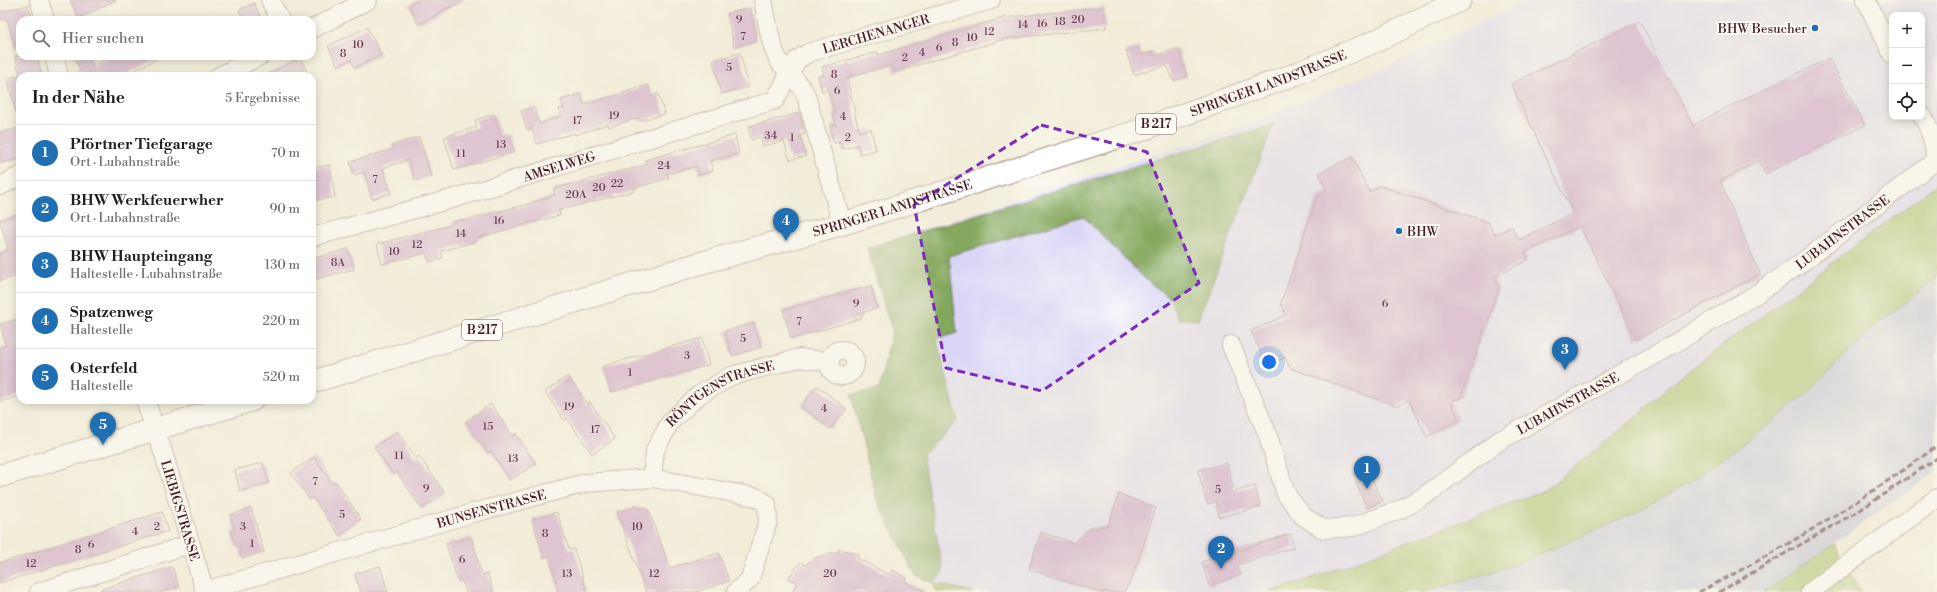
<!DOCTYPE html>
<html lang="de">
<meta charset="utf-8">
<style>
body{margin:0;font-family:"Libre Bodoni",serif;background:#f2f2f2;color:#202124}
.controls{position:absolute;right:12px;top:12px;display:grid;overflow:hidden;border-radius:8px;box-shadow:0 2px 10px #0003}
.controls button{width:36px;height:36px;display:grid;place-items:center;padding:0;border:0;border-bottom:1px solid #e0e0e0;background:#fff;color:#202124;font:20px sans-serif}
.you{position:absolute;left:1269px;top:362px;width:14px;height:14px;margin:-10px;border:3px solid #fff;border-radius:50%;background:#1a73e8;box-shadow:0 0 0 6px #1a73e833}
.badge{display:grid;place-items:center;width:26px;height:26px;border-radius:50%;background:#1f6fb2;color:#fff;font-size:13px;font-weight:700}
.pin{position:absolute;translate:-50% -33px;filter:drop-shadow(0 1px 2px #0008)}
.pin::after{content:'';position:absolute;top:21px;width:14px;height:12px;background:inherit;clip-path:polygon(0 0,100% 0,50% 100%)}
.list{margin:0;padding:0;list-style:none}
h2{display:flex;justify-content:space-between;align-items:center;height:52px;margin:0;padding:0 16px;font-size:17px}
h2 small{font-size:13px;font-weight:400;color:#757577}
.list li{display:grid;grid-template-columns:26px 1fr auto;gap:12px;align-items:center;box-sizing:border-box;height:56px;padding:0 16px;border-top:1px solid #e0e0e0}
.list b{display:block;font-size:15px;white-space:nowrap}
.list p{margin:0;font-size:13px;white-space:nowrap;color:#757577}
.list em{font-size:13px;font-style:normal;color:#757577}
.icon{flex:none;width:22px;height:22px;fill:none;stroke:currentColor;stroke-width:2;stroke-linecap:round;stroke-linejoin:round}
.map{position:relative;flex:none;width:1937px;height:592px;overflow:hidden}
.search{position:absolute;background:#fff;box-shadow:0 2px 10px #0003;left:16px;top:16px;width:300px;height:44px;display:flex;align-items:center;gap:10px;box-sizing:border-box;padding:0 14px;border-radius:12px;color:#757577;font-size:15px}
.panel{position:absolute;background:#fff;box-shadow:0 2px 10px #0003;left:16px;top:72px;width:300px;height:332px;border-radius:12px}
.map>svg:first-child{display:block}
</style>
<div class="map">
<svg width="1937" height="592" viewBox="0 0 1937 592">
<rect width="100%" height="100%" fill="#fdfcf7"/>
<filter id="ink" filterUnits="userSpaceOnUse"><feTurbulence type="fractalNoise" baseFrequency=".025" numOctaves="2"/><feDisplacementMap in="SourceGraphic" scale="8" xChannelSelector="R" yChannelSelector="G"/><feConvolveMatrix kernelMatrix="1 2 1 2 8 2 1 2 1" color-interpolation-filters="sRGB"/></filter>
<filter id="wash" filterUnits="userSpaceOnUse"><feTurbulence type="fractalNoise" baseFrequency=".012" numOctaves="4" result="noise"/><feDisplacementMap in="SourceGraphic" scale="16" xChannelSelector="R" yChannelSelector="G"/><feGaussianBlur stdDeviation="0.9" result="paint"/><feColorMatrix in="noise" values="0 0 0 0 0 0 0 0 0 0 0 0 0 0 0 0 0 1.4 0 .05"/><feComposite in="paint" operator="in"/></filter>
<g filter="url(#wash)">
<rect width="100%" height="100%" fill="#f2edd8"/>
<path fill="#dad6f7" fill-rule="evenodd" d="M1529 0H1937V184L1670 385 1638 416 1545 490 1301 582 1270 592H973L933 583 879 389 892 331 867 248 1250 124 1393 64ZM1892 15H1922V117H1892Z"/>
<path fill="#c0c2dd" d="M1937 278V471L1764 592H1426L1518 564 1635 513 1690 482 1771 423 1805 395 1877 324Z"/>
<g fill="#a6c269" stroke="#78704a">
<path d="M1937 184V278L1877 324 1805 395 1771 423 1690 482 1635 513 1518 564 1426 592H1270L1301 582 1545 490 1638 416 1670 385Z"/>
<path d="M1834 544 1861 592H1764Z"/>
<path d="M933 583 973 592H937Z"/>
</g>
<path fill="#84a85d" stroke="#676444" d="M1274 124 1198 320 1178 319 1169 297 1145 279 1083 216 949 256 957 333 937 339 958 421 922 455 943 572 933 583 915 575 877 500 851 395 879 389 892 331 867 248Z"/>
<g id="blocks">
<g fill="#c596c7">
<path d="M70 0H116L79 18Z"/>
<path d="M418 0H465L436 14 437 15 418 24 409 5Z"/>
<path d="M254 3 262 20H244L239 10Z"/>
<path d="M28 5 32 20H20V48L15 49 8 20H0V12Z"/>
<path d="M1104 7 1106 28 1005 39 894 72 892 65 847 77 859 132 871 129 876 150 860 154 858 145 842 149 840 141 834 143 830 126 836 125 833 114H835L828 89 822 91 818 76 824 75 822 67 878 52V55L1003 18Z"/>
<path d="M750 8 757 41 734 47 727 13Z"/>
<path d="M1640 21 1693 126 1716 113 1829 58 1865 125 1765 174 1759 161 1720 181 1760 274 1636 340 1580 226 1525 253 1528 260 1494 277 1499 288 1461 397 1451 402 1459 420 1427 437 1409 400 1397 406 1290 368 1285 357 1267 366 1251 331 1286 315 1281 303 1317 197 1327 191 1319 173 1352 157 1369 192 1380 186 1488 222 1494 235 1512 227 1519 240 1573 213 1511 84Z"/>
<path d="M367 27 381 55 355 68 351 60 338 66 328 46Z"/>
<path d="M1139 47 1141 55 1153 51 1154 56 1178 48 1187 77 1173 81 1167 65 1134 75 1126 51Z"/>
<path d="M740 53 749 87 721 94 713 60Z"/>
<path d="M15 56H37L42 76H20V112H16L7 79 20 75Z"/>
<path d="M74 56H90L93 66 113 56H163L122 76H70L81 71Z"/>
<path d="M300 58 309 76H264Z"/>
<path d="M648 85 652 96 658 94 665 114 639 121 638 118 609 127 608 124 575 135 574 133 537 144 532 128 527 130 521 111 534 107 539 124 561 116 559 109 564 108 561 100 581 94 584 105Z"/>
<path d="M799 113 805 134 800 136 806 156 790 160 784 141 763 146 760 137 751 140 748 127Z"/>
<path d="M494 114 501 136 508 134 514 152 454 170 444 137 477 127 475 120Z"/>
<path d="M20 128V159L0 163V132Z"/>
<path d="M735 135 739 153 710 161 713 171 699 175 697 166 667 174 669 178 634 188V191L559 210 560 215 477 238V241L441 251 443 258 429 262 426 253 382 264 377 244 452 225V222L463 219V221L528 204 555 195 553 189 646 165 645 160Z"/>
<path d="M419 137 431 176 415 181 408 160 383 168 391 193 372 199 364 172 354 175 350 162 393 149 392 145Z"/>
<path d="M330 165 335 197 312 201V168Z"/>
<path d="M20 214V279L17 280 16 276 0 281V253L8 250 0 220Z"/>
<path d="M348 249 354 269 312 280V259Z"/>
<path d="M871 286 877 308 861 313 862 318 791 339 783 310Z"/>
<path d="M20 319V396L0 402V347L6 346 0 324Z"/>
<path d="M754 323 761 347 732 356 725 331Z"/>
<path d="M702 338 709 365 611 392 603 366Z"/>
<path d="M568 376 587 404 590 402 615 439 592 454 567 418 564 420 545 392Z"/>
<path d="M817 386 847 409 830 429 801 406Z"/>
<path d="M491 404 512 436 516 434 536 464 510 480 491 451 488 453 466 421Z"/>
<path d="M397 431 416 459 419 456 445 493 422 509 397 472 393 474 374 447Z"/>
<path d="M314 457 333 484 336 482 361 519 339 535 313 498 310 500 291 473Z"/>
<path d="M263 463 269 483 240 491 235 470Z"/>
<path d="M1227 463 1234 491 1255 486 1260 507 1219 517 1216 502 1207 504 1198 470Z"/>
<path d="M1370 476 1383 501 1367 508 1356 483Z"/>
<path d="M1119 494 1156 508 1131 580 1124 592H1099L1029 569 1041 532 1074 543 1089 528 1108 526Z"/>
<path d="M634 507 648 509 670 568 719 553 729 581 696 592H646L617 512Z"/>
<path d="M251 508 264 552 242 558 239 546 236 547 231 532 235 531 230 515Z"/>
<path d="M162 512 168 531 0 583V563Z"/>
<path d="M557 512 569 550 574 549 587 592H559L549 556 544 558 532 519Z"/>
<path d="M1290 534 1294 547 1237 565 1241 575 1209 586 1202 562Z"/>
<path d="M471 537 482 575 488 574 493 592H466L462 581 458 582 446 544Z"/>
<path d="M839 549 859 554 857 558 889 575 892 570 907 578 905 582 927 592H792L797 582 788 578 801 562 805 565 815 558 831 553H838Z"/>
<path d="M380 566 388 592H361L355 574Z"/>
<path d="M172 567 179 587 163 592H101V589Z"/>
</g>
</g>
</g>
<g filter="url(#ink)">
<use href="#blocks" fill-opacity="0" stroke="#9e8682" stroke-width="1"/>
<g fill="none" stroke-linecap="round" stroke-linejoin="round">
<g stroke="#9e8682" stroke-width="20">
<g id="minor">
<path d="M39 0 45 20"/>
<path d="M270 0 280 20"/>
<path d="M763 0C767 18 770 49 781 64 789 75 800 82 806 95L842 224"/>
<path d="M1866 0 1892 54"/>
<path d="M312 29 368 0"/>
<path d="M54 56 59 76"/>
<path d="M219 76 260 56"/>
<path d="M0 186 20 176"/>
<path id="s1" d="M312 237 455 198 775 100 797 60 808 53 991 0"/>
<path id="s2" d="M1231 345 1267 433 1286 494 1303 516 1323 529 1353 527 1401 509 1423 497 1499 441 1662 351 1758 293 1797 266 1934 162C1937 145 1930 131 1922 115"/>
<circle cx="842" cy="363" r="13"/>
<path id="s3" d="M145 400 164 455 205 592"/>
<path id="s4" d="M652 478 655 450 671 421 699 395 731 376 799 358 830 362"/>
<path id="s5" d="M205 591 473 513 586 483 652 478 756 497 767 504 768 521 750 579 736 592"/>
<path d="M39 592 190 544"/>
<path d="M1810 592 1937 498"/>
</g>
</g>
<g stroke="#9e8682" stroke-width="24">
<g id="major">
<path id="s6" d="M312 382 694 265 842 224 1138 131 1296 74 1376 41 1460 0"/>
<path d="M0 476 252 400"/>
</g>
</g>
<use href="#minor" stroke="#fff" stroke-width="18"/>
<use href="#major" stroke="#fff" stroke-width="22"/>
<g stroke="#4a1f2b" stroke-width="3" stroke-dasharray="6 3" stroke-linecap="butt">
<path d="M1699 592C1782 550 1862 501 1937 446"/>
<path d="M1719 592 1860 510 1937 458"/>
</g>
</g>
</g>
<path d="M0 0H1937V592H0ZM1041 125 1147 152 1199 283 1042 391 946 368 914 205Z" fill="#f2edd8" fill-opacity=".55" fill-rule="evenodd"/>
<path fill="none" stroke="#7b2cbf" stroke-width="3" stroke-dasharray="8 5" stroke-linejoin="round" d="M1041 125 1147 152 1199 283 1042 391 946 368 914 205Z"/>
<g fill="#1f6fb2" stroke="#fdfcf7" stroke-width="1.5">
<circle cx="1815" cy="28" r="4"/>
<circle cx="1399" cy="231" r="4"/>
</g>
<g text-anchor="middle" stroke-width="3.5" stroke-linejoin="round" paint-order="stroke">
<g font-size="11" fill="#693d52">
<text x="739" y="23">9</text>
<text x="1078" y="23">20</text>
<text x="1060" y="25">18</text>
<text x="1042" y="27">16</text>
<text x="1023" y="28">14</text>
<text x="989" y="35">12</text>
<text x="743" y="40">7</text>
<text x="972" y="41">10</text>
<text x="955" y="46">8</text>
<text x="358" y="48">10</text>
<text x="939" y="51">6</text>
<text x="922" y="56">4</text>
<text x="343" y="57">8</text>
<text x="905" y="61">2</text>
<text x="729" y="71">5</text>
<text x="834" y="78">8</text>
<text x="837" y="94">6</text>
<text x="614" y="119">19</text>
<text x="843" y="120">4</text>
<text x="577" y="124">17</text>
<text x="771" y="139">34</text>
<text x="792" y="141">1</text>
<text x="848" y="141">2</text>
<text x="501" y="148">13</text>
<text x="461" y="157">11</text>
<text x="664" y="169">24</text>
<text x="375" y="183">7</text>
<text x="617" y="187">22</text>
<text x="599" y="191">20</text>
<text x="576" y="198">20A</text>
<text x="499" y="224">16</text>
<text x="461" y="237">14</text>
<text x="417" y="248">12</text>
<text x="394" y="255">10</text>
<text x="338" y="266">8A</text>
<text x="856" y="307">9</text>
<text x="1385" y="307">6</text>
<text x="799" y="325">7</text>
<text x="743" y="342">5</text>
<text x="687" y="359">3</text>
<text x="630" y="376">1</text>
<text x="569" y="410">19</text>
<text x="824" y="412">4</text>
<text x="488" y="430">15</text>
<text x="595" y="433">17</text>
<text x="399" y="459">11</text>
<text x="513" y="462">13</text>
<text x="315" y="485">7</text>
<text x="426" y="492">9</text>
<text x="1218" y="493">5</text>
<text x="342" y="518">5</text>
<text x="157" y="530">2</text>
<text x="243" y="530">3</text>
<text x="637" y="530">10</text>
<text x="135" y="535">4</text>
<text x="545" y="537">8</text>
<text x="252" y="547">1</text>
<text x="91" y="548">6</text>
<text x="78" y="553">8</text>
<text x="462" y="563">6</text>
<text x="31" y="567">12</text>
<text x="567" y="577">13</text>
<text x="654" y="577">12</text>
<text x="830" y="577">20</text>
</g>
<g fill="#fdfcf7" stroke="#806168" stroke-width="1">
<rect x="1136" y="114" width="40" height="20" rx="3"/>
<rect x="462" y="320" width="40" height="20" rx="3"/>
</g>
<g font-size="12" font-weight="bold" fill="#4a1f2b">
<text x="1156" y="128">B 217</text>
<text x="482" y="334">B 217</text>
</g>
<g font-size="13" fill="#4a1f2b" stroke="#fdfcf7" text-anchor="end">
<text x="1807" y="33">BHW Besucher</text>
<text x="1407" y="236" text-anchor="start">BHW</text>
</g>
<g font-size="13" fill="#4a1f2b" stroke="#fdfcf7">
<text dy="5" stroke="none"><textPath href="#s1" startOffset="612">LERCHENANGER</textPath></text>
<text dy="5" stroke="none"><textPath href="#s6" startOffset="1002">SPRINGER LANDSTRASSE</textPath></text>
<text dy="5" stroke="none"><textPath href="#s1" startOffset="257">AMSELWEG</textPath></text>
<text dy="5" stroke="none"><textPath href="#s6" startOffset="606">SPRINGER LANDSTRASSE</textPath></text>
<text dy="5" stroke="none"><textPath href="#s2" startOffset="814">LUBAHNSTRASSE</textPath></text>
<text dy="5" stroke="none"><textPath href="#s4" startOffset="119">RÖNTGENSTRASSE</textPath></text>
<text dy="5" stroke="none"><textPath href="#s2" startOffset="490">LUBAHNSTRASSE</textPath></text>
<text dy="5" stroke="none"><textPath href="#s5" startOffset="298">BUNSENSTRASSE</textPath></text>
<text dy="5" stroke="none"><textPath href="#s3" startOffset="116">LIEBIGSTRASSE</textPath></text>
</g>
</g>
</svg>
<div class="controls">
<button>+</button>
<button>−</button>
<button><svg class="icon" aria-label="locate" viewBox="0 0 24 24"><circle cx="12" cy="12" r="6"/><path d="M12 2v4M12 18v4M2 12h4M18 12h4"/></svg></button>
</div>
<div class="you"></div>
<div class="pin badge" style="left:1367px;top:489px">1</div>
<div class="pin badge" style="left:1221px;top:569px">2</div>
<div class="pin badge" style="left:1565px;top:370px">3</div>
<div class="pin badge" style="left:786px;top:241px">4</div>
<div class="pin badge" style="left:103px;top:445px">5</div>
<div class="search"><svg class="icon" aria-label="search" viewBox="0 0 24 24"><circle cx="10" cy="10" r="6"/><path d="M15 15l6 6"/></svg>Hier suchen</div>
<section class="panel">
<h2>In der Nähe<small>5 Ergebnisse</small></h2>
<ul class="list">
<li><span class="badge">1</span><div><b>Pförtner Tiefgarage</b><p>Ort · Lubahnstraße</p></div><em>70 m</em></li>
<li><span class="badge">2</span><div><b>BHW Werkfeuerwher</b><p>Ort · Lubahnstraße</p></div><em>90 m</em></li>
<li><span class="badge">3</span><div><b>BHW Haupteingang</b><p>Haltestelle · Lubahnstraße</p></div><em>130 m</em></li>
<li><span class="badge">4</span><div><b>Spatzenweg</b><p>Haltestelle</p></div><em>220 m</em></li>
<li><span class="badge">5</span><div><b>Osterfeld</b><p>Haltestelle</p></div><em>520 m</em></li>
</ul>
</section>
</div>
